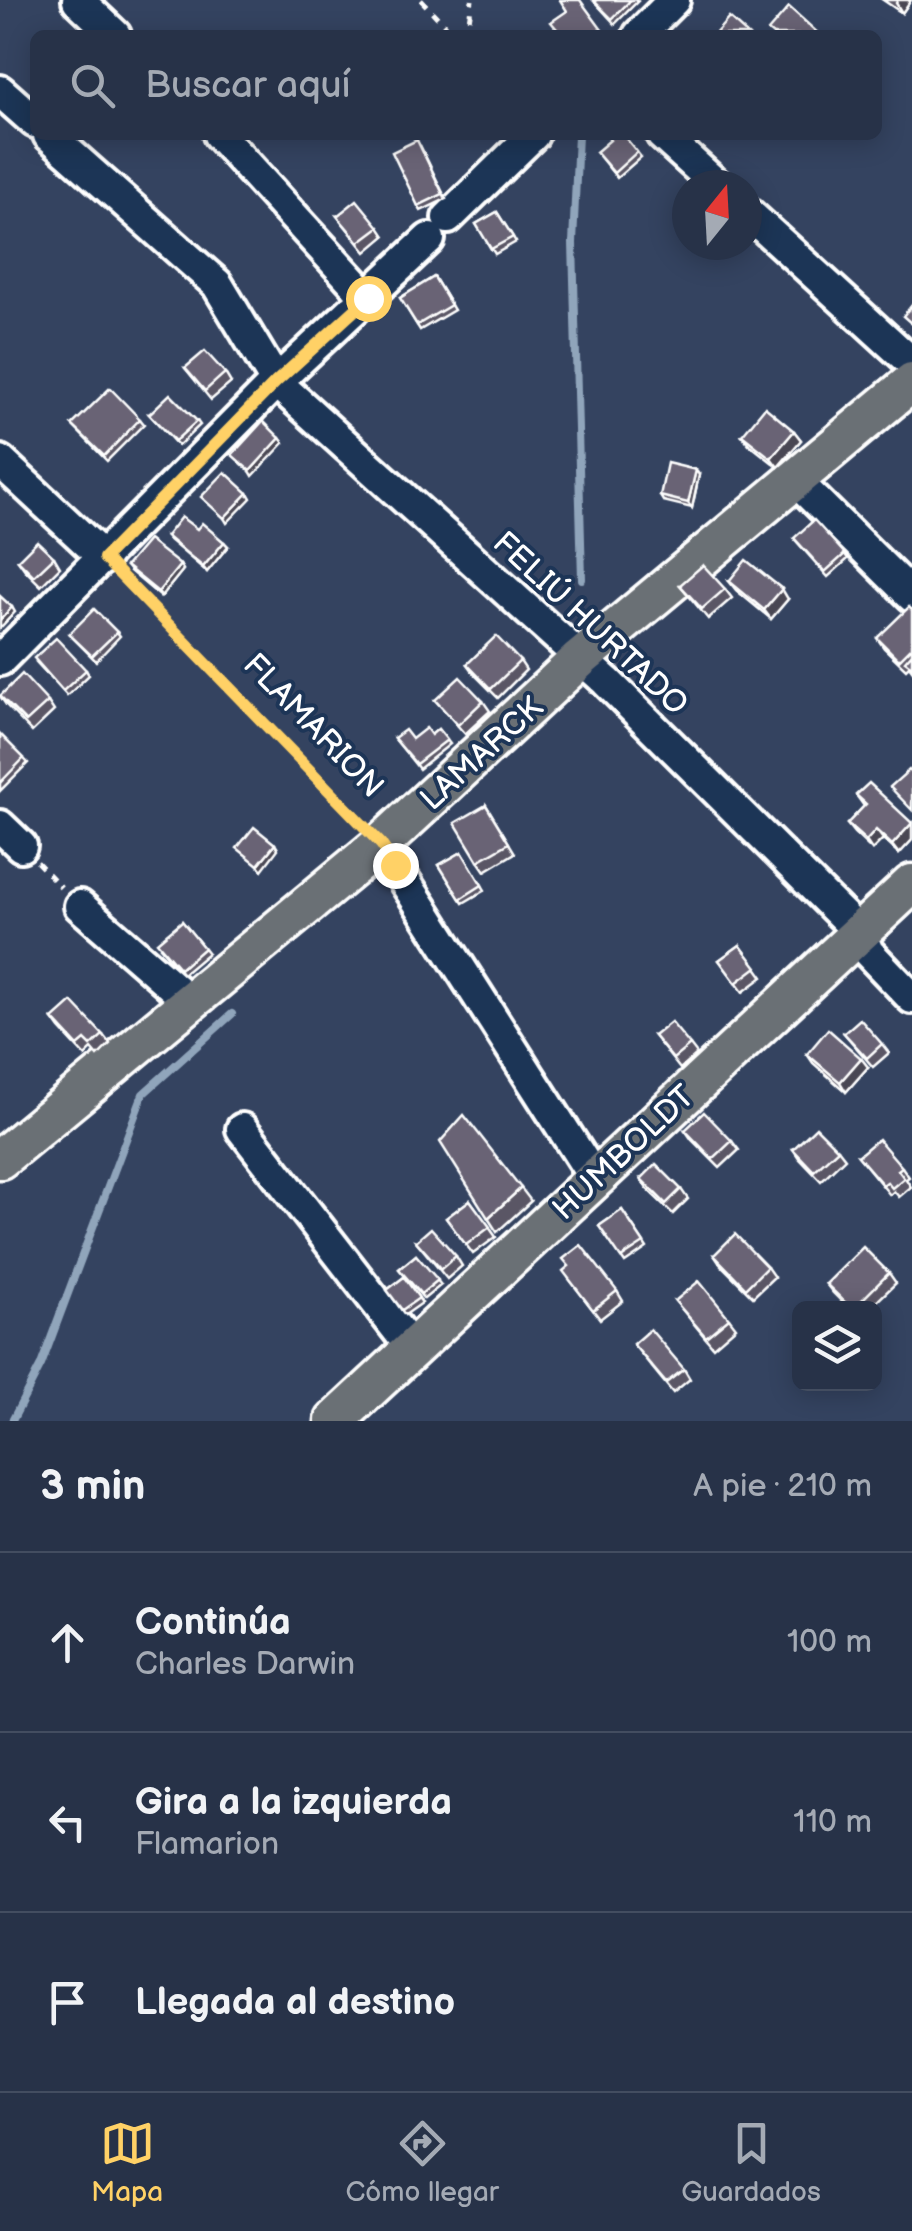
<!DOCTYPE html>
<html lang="es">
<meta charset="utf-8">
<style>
body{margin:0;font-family:"Balsamiq Sans",sans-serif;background:#2f3a4f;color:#f1f3f6}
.controls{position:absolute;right:30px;bottom:30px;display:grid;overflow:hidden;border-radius:15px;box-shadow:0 5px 25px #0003}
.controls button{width:90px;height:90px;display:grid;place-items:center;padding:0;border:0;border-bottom:2px solid #434d60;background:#273248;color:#f1f3f6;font:50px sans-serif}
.compass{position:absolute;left:672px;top:170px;width:90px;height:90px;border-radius:50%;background:#273248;box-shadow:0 5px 25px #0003;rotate:18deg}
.stop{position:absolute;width:30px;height:30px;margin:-22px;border:8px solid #ffd166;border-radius:50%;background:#fff}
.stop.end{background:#ffd166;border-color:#fff;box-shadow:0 2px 10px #0008}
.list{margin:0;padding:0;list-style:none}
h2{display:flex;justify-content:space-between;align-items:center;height:130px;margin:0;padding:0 40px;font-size:42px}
h2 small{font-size:32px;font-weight:400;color:#a4aab4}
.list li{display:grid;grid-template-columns:65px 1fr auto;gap:30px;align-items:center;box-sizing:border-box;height:180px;padding:0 40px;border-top:2px solid #434d60}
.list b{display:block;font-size:38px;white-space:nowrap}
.list p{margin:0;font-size:32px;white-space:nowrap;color:#a4aab4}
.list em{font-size:32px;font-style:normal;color:#a4aab4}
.icon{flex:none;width:55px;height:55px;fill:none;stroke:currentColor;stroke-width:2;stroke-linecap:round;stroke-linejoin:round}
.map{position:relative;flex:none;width:912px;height:1421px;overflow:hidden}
.search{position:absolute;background:#273248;box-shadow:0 5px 25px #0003;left:30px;right:30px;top:30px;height:110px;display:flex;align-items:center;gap:25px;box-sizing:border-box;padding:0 35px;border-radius:15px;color:#a4aab4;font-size:38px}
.sheet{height:670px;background:#273248}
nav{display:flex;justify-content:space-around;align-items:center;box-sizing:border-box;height:140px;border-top:2px solid #434d60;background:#273248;font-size:28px;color:#a4aab4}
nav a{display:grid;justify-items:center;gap:5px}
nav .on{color:#ffd166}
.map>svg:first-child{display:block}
</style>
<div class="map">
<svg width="912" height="1421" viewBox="0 0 912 1421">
<rect width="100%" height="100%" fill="#344360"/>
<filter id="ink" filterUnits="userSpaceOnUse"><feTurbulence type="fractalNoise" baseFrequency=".01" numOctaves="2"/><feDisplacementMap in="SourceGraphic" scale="20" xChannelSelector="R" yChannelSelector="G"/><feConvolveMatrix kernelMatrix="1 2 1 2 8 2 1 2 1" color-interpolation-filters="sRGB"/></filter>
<g filter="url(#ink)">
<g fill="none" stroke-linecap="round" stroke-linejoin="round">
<g stroke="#90a5bb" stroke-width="8">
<path d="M578 135 573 243 582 579"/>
<path d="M12 1421 41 1365 143 1094 232 1014"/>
</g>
<g stroke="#fff" stroke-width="38">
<g id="minor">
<path d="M78 0 115 35"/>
<path d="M639 35 674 0"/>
<path d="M0 91 35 122"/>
<path d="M49 135 217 284 276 382 606 681 859 932 868 952 912 998"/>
<path d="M219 135 368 298"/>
<path d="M662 135 717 185"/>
<path d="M747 212 912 363"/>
<path d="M448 218 533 135"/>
<path d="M0 461 104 558"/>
<path d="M797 482 912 596"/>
<path d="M0 660 276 382 429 239"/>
<path d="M0 826 21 846"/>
<path d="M381 844 595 1179"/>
<path d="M80 906 190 1002"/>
<path d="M242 1129 411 1347"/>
</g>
</g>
<g stroke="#fff" stroke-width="45">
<g id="major">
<path d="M0 1159 381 844 580 659 912 382"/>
<path d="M335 1421 912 884"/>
</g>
</g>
<g stroke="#fff" stroke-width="5" stroke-dasharray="8 8" stroke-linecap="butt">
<path d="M421 0 454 35"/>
<path d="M467 35 472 0"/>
<path d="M120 575 359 822"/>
<path d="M37 862 61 887"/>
</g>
<use href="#minor" stroke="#1d3557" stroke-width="30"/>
<use href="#major" stroke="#6b6f75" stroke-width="38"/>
</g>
<g fill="#5a5665" stroke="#fff" stroke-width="2.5">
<path d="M593 0H637L638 1 615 24Z"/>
<path d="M883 0H911L902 13Z"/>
<path d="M623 135 641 157 617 178 596 152Z"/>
<path d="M420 145 446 199 421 211 418 206Z"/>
<path d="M497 212 516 242 495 254 476 224Z"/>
<path d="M337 216 379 227 385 236 366 252Z"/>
<path d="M434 277 454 310 420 330 400 298Z"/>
<path d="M185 368 225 373 231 383 211 400Z"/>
<path d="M149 414 197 421 200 425 178 446Z"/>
<path d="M140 419 144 424 107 461 72 425Z"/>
<path d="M794 431 801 440 778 467 749 444 742 435Z"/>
<path d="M699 475 692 508 663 501 660 496Z"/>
<path d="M166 536 224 542 228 546 207 572 169 540Z"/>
<path d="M797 542 845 554 848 559 828 577Z"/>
<path d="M54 557 60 567 41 586 25 570 18 560Z"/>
<path d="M180 565 183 570 161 597 130 571 126 566Z"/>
<path d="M729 581 788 599 771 619 736 590Z"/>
<path d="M680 585 725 589 732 598 708 619Z"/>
<path d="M912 610V670L909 666 906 669 884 648 877 638Z"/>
<path d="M117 632 120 636 96 661 69 634Z"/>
<path d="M520 661 526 670 498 698 474 674 467 664Z"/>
<path d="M37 663 86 670 89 675 67 696Z"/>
<path d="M0 696 48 702 54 711 32 732 6 705Z"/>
<path d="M435 700 483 701 490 711 465 734Z"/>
<path d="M438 729 450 744 419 769 394 738 412 739 431 735Z"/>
<path d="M0 734 28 763 0 791Z"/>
<path d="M856 795 912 823V840L899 854 883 839 872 850 854 833 847 824 864 806Z"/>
<path d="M486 805 515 853 485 871 478 861Z"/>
<path d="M462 852 485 890 463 903 439 865Z"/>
<path d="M182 921 208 953 183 974 160 947Z"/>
<path d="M740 945 763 977 743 992 719 960Z"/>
<path d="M53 1019 103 1035 110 1044 98 1056 92 1049 85 1056 60 1029Z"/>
<path d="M844 1033 882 1044 889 1053 873 1067Z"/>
<path d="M654 1036 690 1045 697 1054 680 1069Z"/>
<path d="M807 1054 868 1067 846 1092 813 1063Z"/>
<path d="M685 1130 732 1141 739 1150 720 1168 692 1140Z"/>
<path d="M793 1149H838L845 1158 821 1181 799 1158Z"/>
<path d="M858 1156 902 1167 909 1177 906 1179 911 1187 899 1197 894 1191 890 1195Z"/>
<path d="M641 1179 681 1189 688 1199 673 1214 647 1189Z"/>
<path d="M521 1188 531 1201 497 1232 488 1218Z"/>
<path d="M470 1200 496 1237 473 1254 446 1218Z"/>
<path d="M622 1210 647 1248 625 1263 599 1226Z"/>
<path d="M416 1241 456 1256 462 1266 447 1279Z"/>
<path d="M416 1255 441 1285 424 1299 399 1269Z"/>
<path d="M714 1255 767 1267 774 1277 753 1297 720 1264Z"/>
<path d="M889 1273 896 1283 870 1308H848L833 1293 826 1284Z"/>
<path d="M404 1277 422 1303 405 1315 387 1290Z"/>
<path d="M570 1280 617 1291 623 1301 600 1319Z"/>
<path d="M675 1301 729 1318 736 1327 713 1347Z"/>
<path d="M633 1344 684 1369 690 1379 673 1393Z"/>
</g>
<g fill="#4a4652" stroke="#fff" stroke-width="2.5">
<path d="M898 0H911L902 13 896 3Z"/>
<path d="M794 431 801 440 778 467 771 458Z"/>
<path d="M280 438 284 443 253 476 250 471Z"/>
<path d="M696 470 699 475 692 508 688 503Z"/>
<path d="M248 493 251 498 227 523 224 518Z"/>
<path d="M224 542 228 546 207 572 203 567Z"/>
<path d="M180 565 183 570 161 597 158 592Z"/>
<path d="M782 589 788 599 771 619 764 610Z"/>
<path d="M12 607 15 612 0 628V620Z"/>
<path d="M912 823V840L899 854 892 845Z"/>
<path d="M876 830 883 839 872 850 866 841Z"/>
<path d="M275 844 278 849 262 870 258 865Z"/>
<path d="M861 1058 868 1067 846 1092 840 1082Z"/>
</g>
<g fill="#696475" stroke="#fff" stroke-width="2.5">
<path d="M560 0H580L602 30 594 35H562L551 22 567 11Z"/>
<path d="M593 0H631L612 19Z"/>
<path d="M789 7 820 35H773L768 31Z"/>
<path d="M729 18 748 35H714Z"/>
<path d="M606 135H623L637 152 614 173 596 152 610 140Z"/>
<path d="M417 140 443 194 418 206 392 152Z"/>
<path d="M357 200 379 227 359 242 337 216Z"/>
<path d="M497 212 513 237 491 249 476 224Z"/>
<path d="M434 277 451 305 417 325 400 298Z"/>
<path d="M912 305V324L903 316Z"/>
<path d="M205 351 225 373 205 391 185 368Z"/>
<path d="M110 388 140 419 104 456 72 425Z"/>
<path d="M170 394 197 421 175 441 149 414Z"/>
<path d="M765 407 794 431 771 458 742 435Z"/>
<path d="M263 421 280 438 250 471 232 455Z"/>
<path d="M667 463 696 470 688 503 660 496Z"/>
<path d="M225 472 248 493 224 518 201 497Z"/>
<path d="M181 517 197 529 202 523 224 542 203 567 166 536Z"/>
<path d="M814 520 845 554 825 572 794 538Z"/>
<path d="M148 540 180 565 158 592 126 566Z"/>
<path d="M37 541 54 557 34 576 18 560Z"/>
<path d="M746 560 782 589 764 610 729 581Z"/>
<path d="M703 565 725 589 702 609 680 585Z"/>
<path d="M0 596 12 607 0 620Z"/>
<path d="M909 607 912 610V647L899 660 877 638Z"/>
<path d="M94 609 117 632 92 656 69 634Z"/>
<path d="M496 636 520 661 491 689 467 664Z"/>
<path d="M56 638 86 670 63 691 34 658Z"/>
<path d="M912 653V666L905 661Z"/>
<path d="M22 674 48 702 26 722 0 696Z"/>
<path d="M460 677 483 701 458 725 435 700Z"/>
<path d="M426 728 431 735 438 729 447 740 416 764 394 738 405 730 412 739Z"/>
<path d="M0 734 24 758 0 783Z"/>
<path d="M909 770 912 774V810L890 787Z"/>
<path d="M869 783 912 823 892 845 876 830 866 841 847 824 866 804 856 795Z"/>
<path d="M486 805 509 843 478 861 455 823Z"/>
<path d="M254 827 275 844 258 865 237 848Z"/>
<path d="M462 852 482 885 460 899 439 865Z"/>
<path d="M182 921 204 948 180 969 157 942Z"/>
<path d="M740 945 757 967 736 983 719 960Z"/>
<path d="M72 1002 103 1035 91 1046 85 1040 78 1046 53 1019Z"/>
<path d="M860 1019 882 1044 867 1058 844 1033Z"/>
<path d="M671 1022 690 1045 673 1059 654 1036Z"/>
<path d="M828 1029 861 1058 840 1082 807 1054Z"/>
<path d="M704 1112 732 1141 713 1159 685 1130Z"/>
<path d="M464 1115 521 1188 488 1218 440 1142Z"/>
<path d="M816 1127 838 1149 814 1171 793 1149Z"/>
<path d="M878 1139 902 1167 898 1170 904 1178 892 1188 887 1182 883 1185 858 1156Z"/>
<path d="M656 1164 681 1189 666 1204 641 1179Z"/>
<path d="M470 1200 490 1227 466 1245 446 1218Z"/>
<path d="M622 1210 644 1243 621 1258 599 1226Z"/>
<path d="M431 1228 456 1256 441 1269 416 1241Z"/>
<path d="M735 1234 767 1267 746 1288 714 1255Z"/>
<path d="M581 1245 617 1291 593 1310 563 1271 569 1266 563 1259Z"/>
<path d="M863 1247 889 1273 854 1308H851L826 1284Z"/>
<path d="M416 1255 438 1280 421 1294 399 1269Z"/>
<path d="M404 1277 419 1298 402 1310 387 1290Z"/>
<path d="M699 1281 729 1318 706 1337 675 1301Z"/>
<path d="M650 1329 684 1369 666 1383 633 1344Z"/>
</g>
</g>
<g fill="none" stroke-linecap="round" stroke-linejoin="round" filter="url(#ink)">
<path stroke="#ffd166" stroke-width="12" d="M368 298 276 382 104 558 381 844 395 865"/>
</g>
<g text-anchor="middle" stroke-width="8" stroke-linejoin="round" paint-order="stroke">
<g font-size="32" fill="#fff" stroke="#1d3557">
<text transform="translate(591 623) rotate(43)" y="11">FELIÚ HURTADO</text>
<text transform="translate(314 725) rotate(46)" y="11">FLAMARION</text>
<text transform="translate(481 753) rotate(-42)" y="11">LAMARCK</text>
<text transform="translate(623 1152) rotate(-43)" y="11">HUMBOLDT</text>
</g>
</g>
</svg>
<div class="controls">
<button><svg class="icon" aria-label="layers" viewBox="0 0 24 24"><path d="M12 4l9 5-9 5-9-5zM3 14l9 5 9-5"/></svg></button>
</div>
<svg class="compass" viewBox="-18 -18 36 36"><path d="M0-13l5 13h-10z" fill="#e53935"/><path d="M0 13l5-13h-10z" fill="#a4aab4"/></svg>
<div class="stop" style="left:368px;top:298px"></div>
<div class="stop end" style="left:395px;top:865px"></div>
<div class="search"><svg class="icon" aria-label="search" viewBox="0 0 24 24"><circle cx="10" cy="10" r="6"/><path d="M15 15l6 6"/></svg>Buscar aquí</div>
</div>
<section class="sheet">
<h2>3 min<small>A pie · 210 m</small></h2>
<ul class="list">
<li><svg class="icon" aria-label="ahead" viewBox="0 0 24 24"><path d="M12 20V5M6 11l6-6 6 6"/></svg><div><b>Continúa</b><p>Charles Darwin</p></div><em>100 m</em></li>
<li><svg class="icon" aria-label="left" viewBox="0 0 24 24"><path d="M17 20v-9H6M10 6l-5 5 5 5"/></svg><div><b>Gira a la izquierda</b><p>Flamarion</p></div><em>110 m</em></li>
<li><svg class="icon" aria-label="arrive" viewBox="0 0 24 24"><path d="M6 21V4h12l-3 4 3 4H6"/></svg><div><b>Llegada al destino</b></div></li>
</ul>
</section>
<nav>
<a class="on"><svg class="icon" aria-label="map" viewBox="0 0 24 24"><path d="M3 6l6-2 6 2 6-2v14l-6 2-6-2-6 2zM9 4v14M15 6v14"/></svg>Mapa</a>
<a><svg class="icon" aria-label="directions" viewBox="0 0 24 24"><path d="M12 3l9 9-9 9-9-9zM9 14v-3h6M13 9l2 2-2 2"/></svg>Cómo llegar</a>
<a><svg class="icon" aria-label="saved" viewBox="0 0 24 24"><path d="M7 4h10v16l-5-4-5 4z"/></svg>Guardados</a>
</nav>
